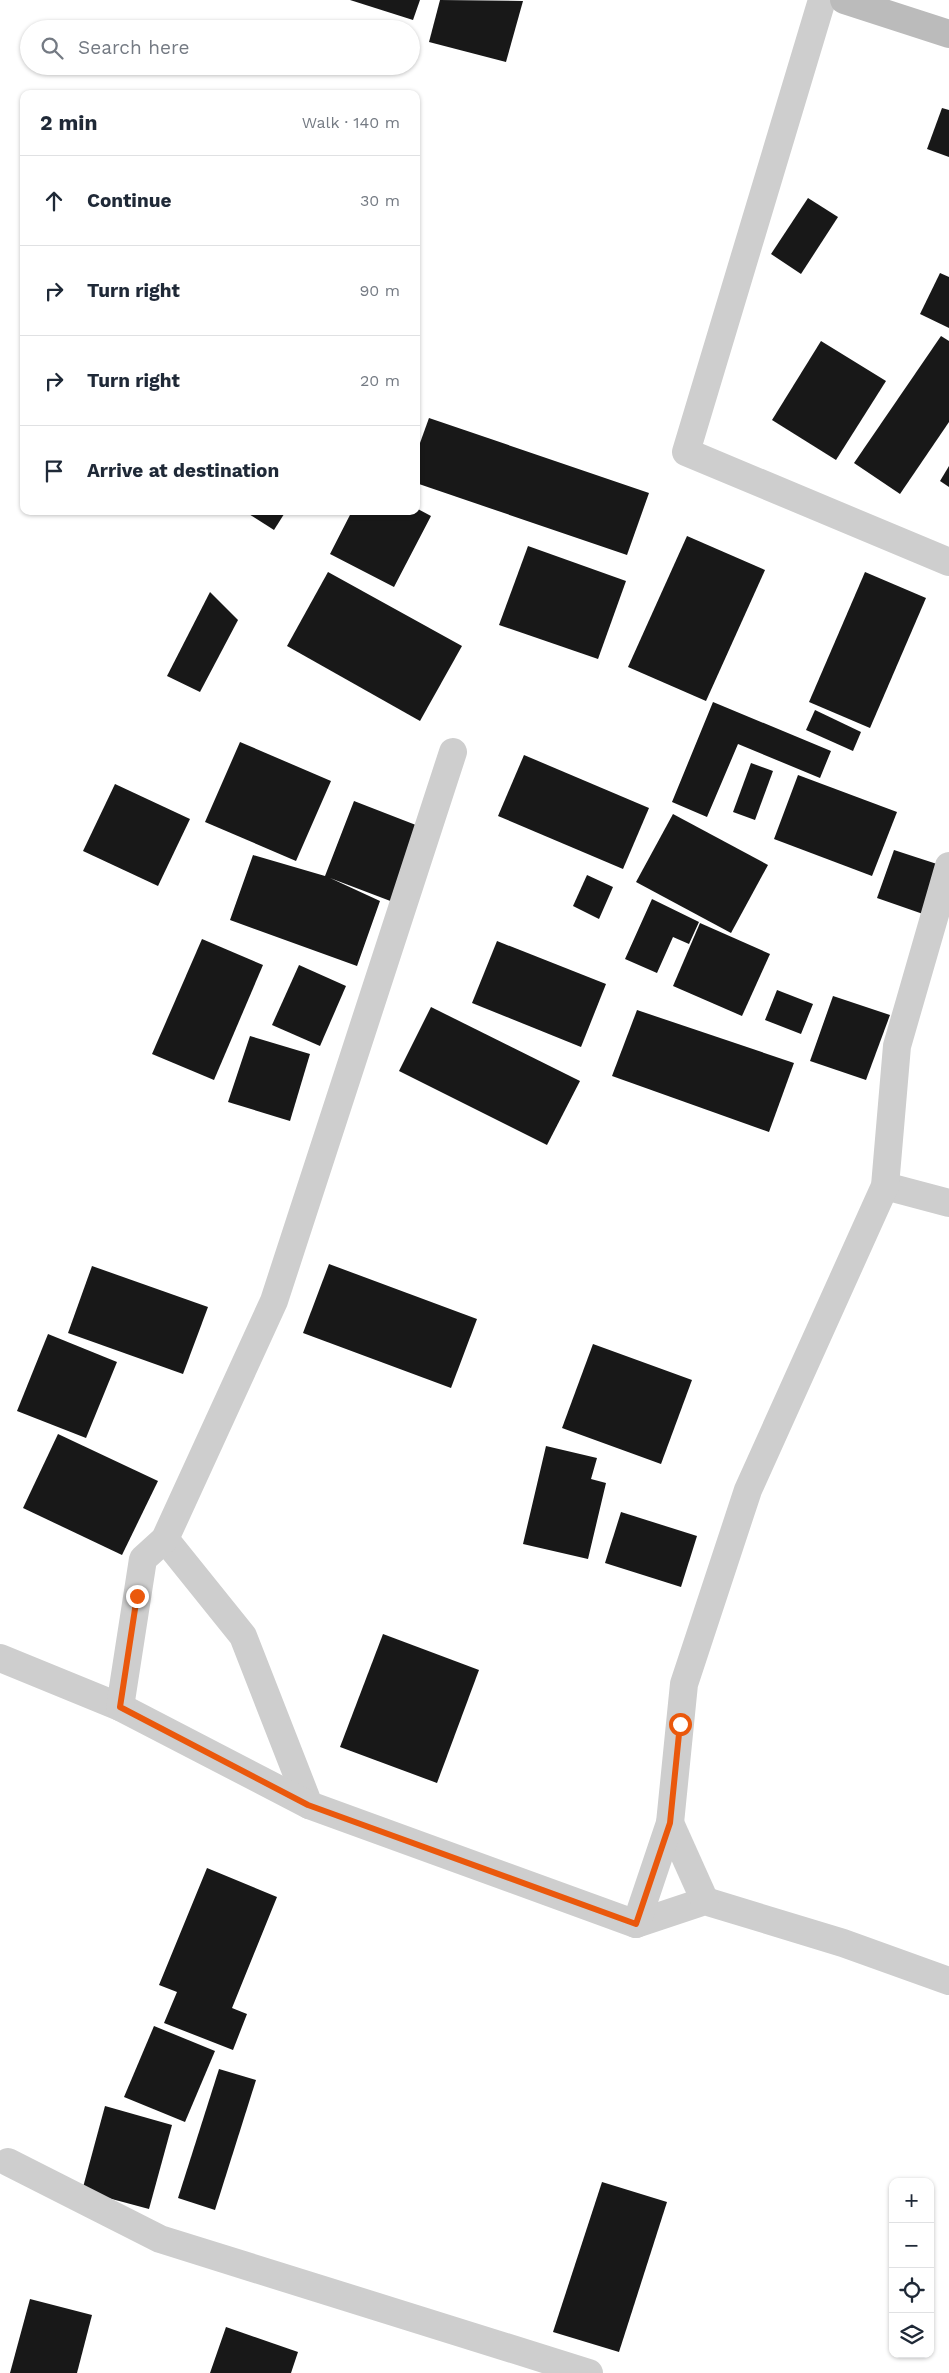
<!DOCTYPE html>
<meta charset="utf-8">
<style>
body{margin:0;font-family:"Work Sans",sans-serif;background:#f2f2f3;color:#1f2937}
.controls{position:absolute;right:15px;bottom:15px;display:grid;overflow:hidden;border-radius:10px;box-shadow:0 1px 4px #0004}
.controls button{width:45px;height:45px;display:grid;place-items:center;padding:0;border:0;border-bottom:1px solid #e0e1e3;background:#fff;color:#1f2937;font:25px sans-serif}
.stop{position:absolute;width:15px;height:15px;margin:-11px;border:4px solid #ea580c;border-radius:50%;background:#fff}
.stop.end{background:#ea580c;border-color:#fff;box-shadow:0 1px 5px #0008}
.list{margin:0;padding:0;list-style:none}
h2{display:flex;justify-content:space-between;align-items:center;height:65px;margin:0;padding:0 20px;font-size:21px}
h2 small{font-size:16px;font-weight:400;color:#747a83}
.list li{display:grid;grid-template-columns:32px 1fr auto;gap:15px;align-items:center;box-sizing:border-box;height:90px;padding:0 20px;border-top:1px solid #e0e1e3}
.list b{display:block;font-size:19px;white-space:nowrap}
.list em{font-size:16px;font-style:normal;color:#747a83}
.icon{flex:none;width:28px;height:28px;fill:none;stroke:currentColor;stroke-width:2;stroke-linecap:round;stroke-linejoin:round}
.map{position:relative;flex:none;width:949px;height:2373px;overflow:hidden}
.search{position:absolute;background:#fff;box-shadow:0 1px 4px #0004;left:20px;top:20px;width:400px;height:55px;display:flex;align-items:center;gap:12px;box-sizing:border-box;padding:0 18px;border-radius:28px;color:#747a83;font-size:19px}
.panel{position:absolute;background:#fff;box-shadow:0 1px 4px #0004;left:20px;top:90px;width:400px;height:425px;border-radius:10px}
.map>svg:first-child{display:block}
</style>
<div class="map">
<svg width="949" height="2373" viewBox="0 0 949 2373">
<rect width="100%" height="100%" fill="#fff"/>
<g fill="#181818">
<path d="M350 0H420L413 20Z"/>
<path d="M440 0 523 1 506 62 429 42Z"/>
<path d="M942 108 949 110V157L927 149Z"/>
<path d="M808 198 838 217 801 274 771 254Z"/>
<path d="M940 273 949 277V328L920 314Z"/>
<path d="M941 336 949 341V422L900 494 854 463Z"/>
<path d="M821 341 886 381 836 460 772 420Z"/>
<path d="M429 418 649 493 627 555 416 483V454Z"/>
<path d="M949 466V487L940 481Z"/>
<path d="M416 508 431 516 394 587 330 554 352 511H416Z"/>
<path d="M244 511H286L274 530Z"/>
<path d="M687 536 765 570 706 701 628 667Z"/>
<path d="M528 546 626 581 598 659 499 625Z"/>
<path d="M328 572 462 646 420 721 287 646Z"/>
<path d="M865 572 926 598 870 728 809 702Z"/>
<path d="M210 592 238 620 200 692 167 676Z"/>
<path d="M713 702 831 751 820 778 738 744 707 817 672 802Z"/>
<path d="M815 710 861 732 853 751 806 730Z"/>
<path d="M240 742 331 781 296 861 205 822Z"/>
<path d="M524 755 649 808 623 869 498 816Z"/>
<path d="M751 763 773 771 755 820 733 812Z"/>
<path d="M798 775 897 812 872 876 774 839Z"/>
<path d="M115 784 190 819 158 886 83 851Z"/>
<path d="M354 801 421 827 393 902 330 878 380 901 357 966 230 920 253 855 325 876Z"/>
<path d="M673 814 768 865 731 933 636 882Z"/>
<path d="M894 850 940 865 923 914 877 898Z"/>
<path d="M587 875 613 887 599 919 573 906Z"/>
<path d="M652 899 699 922 689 944 673 937 657 973 625 959Z"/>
<path d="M700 923 770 954 742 1016 673 986Z"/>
<path d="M202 939 263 965 214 1080 152 1054Z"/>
<path d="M497 941 606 984 581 1047 472 1003Z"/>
<path d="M299 965 346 986 320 1046 272 1025Z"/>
<path d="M777 990 813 1004 801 1034 765 1020Z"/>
<path d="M833 996 890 1015 866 1080 810 1061Z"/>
<path d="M431 1007 580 1081 547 1145 399 1071Z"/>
<path d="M637 1010 794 1063 769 1132 612 1076Z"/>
<path d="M250 1036 310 1054 290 1121 228 1102Z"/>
<path d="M329 1264 477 1319 451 1388 303 1333Z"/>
<path d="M92 1266 208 1307 183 1374 68 1333Z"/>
<path d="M48 1334 117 1362 86 1438 17 1411Z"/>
<path d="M593 1344 692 1380 661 1464 562 1428Z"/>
<path d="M58 1434 158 1481 122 1555 23 1508Z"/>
<path d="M546 1446 597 1458 591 1479 606 1483 588 1559 523 1544Z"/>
<path d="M621 1512 697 1536 681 1587 605 1563Z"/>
<path d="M383 1634 479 1670 437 1783 340 1747Z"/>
<path d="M207 1868 277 1897 232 2008 247 2014 233 2050 164 2023 177 1992 159 1985Z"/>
<path d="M154 2026 215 2051 185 2122 124 2097Z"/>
<path d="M219 2069 256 2080 215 2210 178 2198Z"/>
<path d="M105 2106 172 2125 149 2209 82 2191Z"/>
<path d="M602 2182 667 2202 619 2352 553 2332Z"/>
<path d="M30 2299 92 2315 77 2373H10Z"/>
<path d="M226 2327 298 2352 291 2373H210Z"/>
</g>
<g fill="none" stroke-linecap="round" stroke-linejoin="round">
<g stroke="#cecece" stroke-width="28">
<path d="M822 0 686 452 949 562"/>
<path d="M885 1186 949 1203"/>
<path d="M165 1539 243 1636 309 1805 636 1924 705 1901 843 1943 949 1981"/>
<path d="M0 1658 120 1707 309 1805"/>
<path d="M120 1707 143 1559 165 1539 274 1301 453 752"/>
<path d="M670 1823 705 1901"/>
<path d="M636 1924 670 1823 684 1684 748 1490 885 1186 897 1046 949 866"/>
<path d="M8 2162 160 2239 589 2373"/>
</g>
<path stroke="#bbb" stroke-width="28" d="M844 0 949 34"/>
</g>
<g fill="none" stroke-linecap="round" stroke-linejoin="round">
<path stroke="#ea580c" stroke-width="6" d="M137 1596 120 1707 308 1805 636 1924 670 1823 680 1724"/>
</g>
</svg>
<div class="controls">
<button>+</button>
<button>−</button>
<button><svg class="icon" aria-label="locate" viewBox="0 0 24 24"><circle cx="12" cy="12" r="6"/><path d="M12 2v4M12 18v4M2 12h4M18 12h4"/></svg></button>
<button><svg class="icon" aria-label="layers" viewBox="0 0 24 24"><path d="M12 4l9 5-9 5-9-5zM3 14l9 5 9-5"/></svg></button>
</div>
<div class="stop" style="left:680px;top:1724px"></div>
<div class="stop end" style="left:137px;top:1596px"></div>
<div class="search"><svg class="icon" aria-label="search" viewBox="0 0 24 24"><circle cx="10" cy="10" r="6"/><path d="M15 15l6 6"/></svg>Search here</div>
<section class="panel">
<h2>2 min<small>Walk · 140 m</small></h2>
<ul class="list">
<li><svg class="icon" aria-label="ahead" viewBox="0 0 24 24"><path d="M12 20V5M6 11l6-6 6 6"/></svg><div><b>Continue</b></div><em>30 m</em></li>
<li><svg class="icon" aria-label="right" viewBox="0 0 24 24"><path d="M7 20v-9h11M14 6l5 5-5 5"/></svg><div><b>Turn right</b></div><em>90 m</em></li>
<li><svg class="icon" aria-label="right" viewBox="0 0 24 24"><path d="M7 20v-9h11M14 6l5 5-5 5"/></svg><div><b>Turn right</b></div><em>20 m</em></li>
<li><svg class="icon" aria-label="arrive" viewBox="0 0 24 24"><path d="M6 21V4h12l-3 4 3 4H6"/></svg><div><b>Arrive at destination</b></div></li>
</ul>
</section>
</div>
